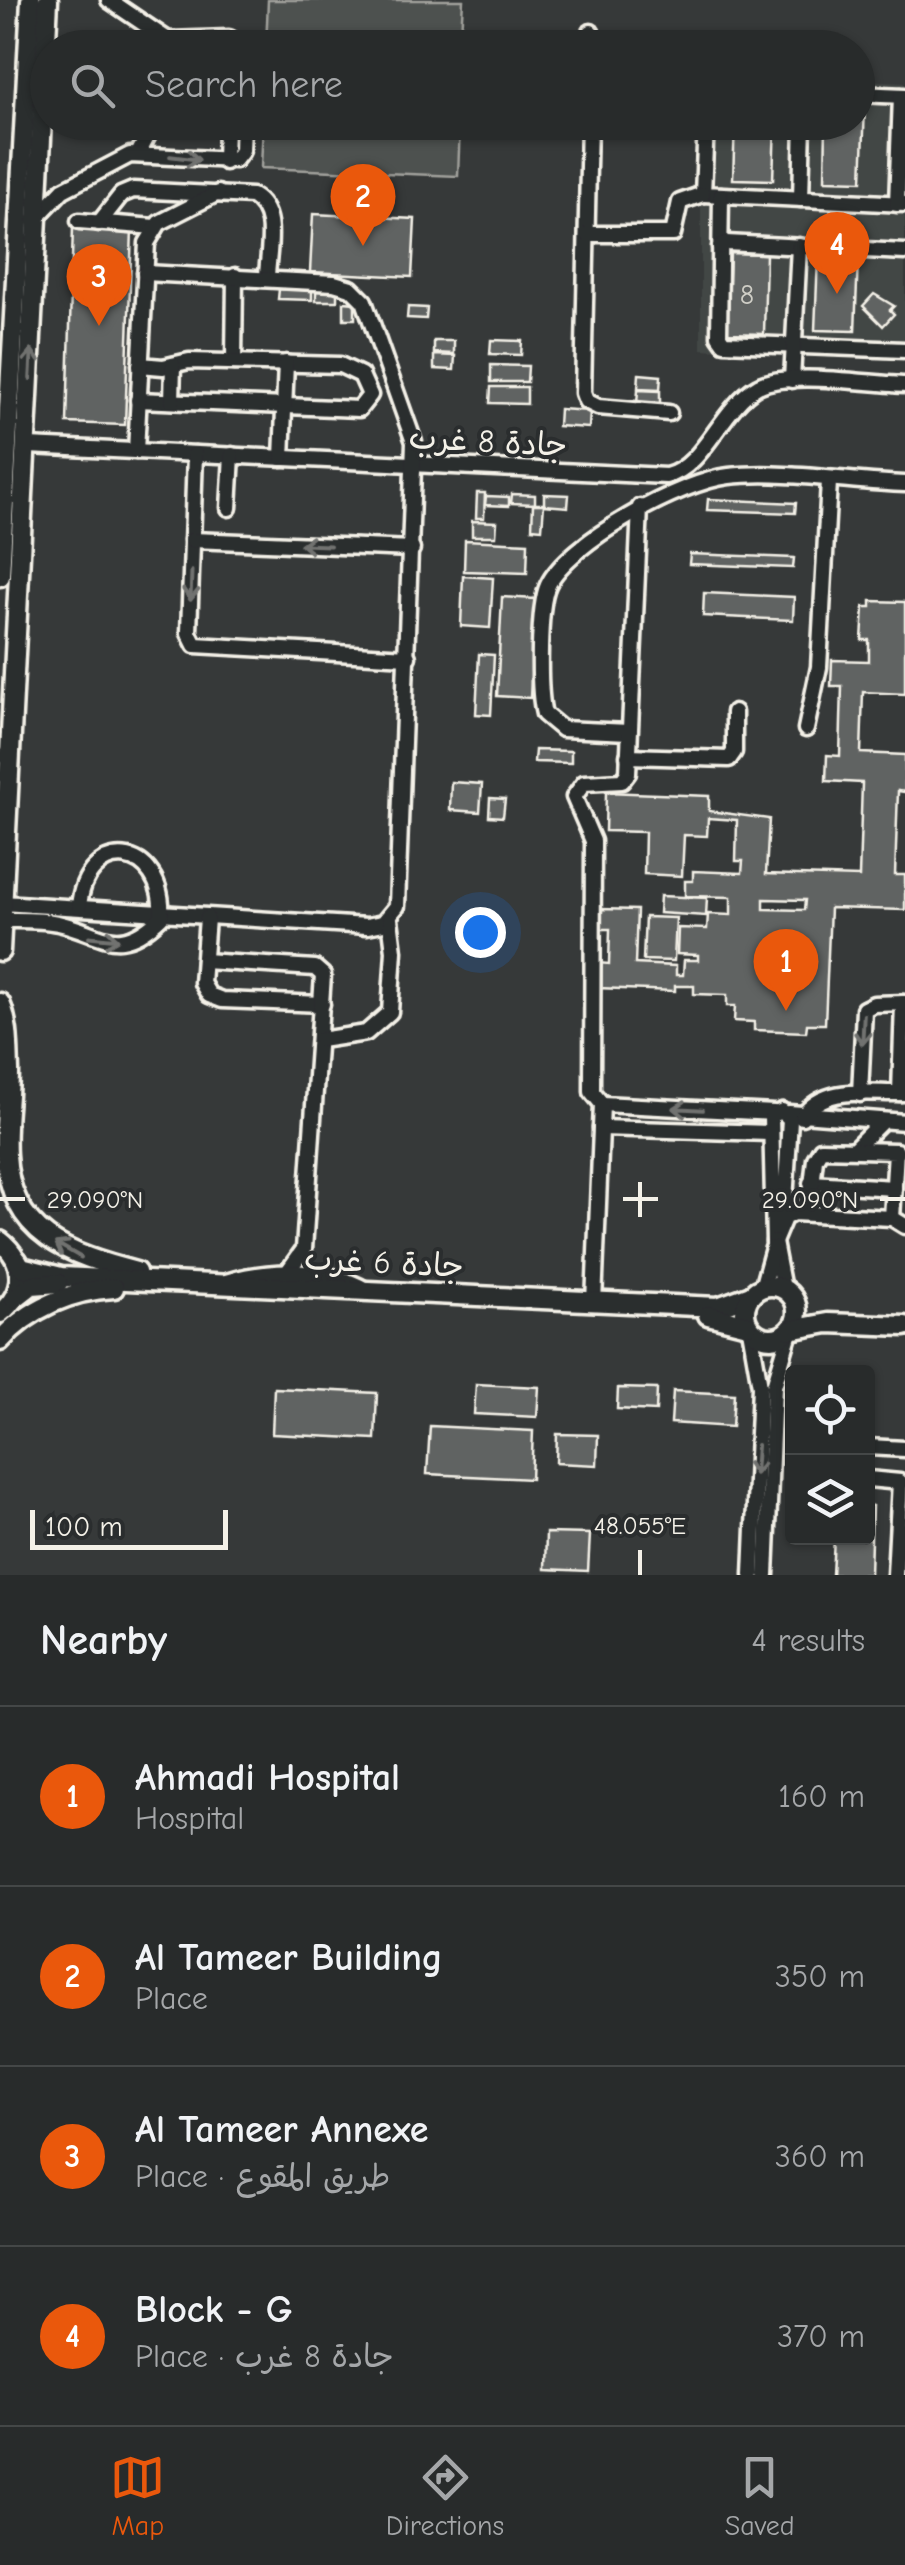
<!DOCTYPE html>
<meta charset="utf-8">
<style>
body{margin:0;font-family:"Comic Neue","Playpen Sans Arabic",sans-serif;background:#343737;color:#f1f3f6}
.controls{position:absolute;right:30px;bottom:30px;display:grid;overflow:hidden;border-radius:10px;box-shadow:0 2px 8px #0004}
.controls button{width:90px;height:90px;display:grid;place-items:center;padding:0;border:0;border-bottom:2px solid #444747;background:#282b2b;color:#f1f3f6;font:50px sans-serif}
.scale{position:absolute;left:30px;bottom:25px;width:198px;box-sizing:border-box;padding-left:10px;border:5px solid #f4f1e8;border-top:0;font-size:28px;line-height:35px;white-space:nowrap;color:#f4f1e8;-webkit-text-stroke:8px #2a2d2e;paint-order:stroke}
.you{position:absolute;left:480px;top:932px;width:35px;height:35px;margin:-25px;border:8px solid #fff;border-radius:50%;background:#1a73e8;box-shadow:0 0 0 15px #1a73e833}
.badge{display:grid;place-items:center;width:65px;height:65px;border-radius:50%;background:#ea580c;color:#fff;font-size:32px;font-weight:700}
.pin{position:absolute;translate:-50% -82px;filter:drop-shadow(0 2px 5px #0008)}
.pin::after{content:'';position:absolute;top:52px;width:35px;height:30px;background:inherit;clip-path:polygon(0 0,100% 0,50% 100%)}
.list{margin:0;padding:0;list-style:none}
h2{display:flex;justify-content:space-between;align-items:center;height:130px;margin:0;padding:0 40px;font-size:42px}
h2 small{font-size:32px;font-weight:400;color:#a5a7a9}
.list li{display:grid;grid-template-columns:65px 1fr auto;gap:30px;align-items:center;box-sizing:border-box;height:180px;padding:0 40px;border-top:2px solid #444747}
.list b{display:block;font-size:38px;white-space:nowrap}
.list p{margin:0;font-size:32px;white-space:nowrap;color:#a5a7a9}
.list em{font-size:32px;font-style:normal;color:#a5a7a9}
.icon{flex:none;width:55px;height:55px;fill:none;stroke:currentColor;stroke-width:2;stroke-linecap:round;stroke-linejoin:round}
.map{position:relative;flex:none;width:905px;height:1575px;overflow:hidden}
.search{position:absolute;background:#282b2b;box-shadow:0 2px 8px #0004;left:30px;right:30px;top:30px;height:110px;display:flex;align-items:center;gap:25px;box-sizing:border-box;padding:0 35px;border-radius:55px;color:#a5a7a9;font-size:38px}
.sheet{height:850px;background:#282b2b}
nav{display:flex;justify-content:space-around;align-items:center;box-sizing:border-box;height:140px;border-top:2px solid #444747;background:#282b2b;font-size:28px;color:#a5a7a9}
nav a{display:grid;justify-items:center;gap:5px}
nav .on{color:#ea580c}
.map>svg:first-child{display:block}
</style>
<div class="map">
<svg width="905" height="1575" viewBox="0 0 905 1575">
<rect width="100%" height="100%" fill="#363939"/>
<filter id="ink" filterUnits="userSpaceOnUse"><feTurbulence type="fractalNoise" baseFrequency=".01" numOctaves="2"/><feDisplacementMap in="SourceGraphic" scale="20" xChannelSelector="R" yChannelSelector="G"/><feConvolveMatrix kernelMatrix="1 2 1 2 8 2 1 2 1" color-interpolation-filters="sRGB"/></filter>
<g filter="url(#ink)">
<path fill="#434645" d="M858 80 905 82V360L701 349V123L858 122Z"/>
<g fill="#4e514f" stroke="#a1a19c" stroke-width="2.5">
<path d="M268 0H463L461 34 419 32 418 47H266Z"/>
<path d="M263 123H460L458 176 261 168Z"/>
</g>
<g fill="#616362" stroke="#f4f1e8" stroke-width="2.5" fill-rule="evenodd">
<path d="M858 106 865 107 862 181 825 180 826 122H858Z"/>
<path d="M735 122H775L773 180 733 179Z"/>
<path d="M313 214 415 219 412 277 310 272Z"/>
<path d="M73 227 132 229 125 425 67 423Z"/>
<path d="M730 253 766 254 764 334 727 333Z"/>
<path d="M818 257 858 258 855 331 815 330Z"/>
<path d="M279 289 312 290V300L278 299Z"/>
<rect x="316" y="290" width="21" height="11"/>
<path d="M874 294 894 306 890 310 894 314 883 326 863 306Z"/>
<path d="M344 302 355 303V319H344Z"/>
<path d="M408 307 427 308 426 319 407 318Z"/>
<path d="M491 340 522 341 521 355 490 354Z"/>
<path d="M434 341H454V354L434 353Z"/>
<path d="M434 355 455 356 454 370 434 369Z"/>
<path d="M491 365 528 366 527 382H491Z"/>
<path d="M639 374 661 376 660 389 638 388Z"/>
<path d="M491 387H527V404L490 403Z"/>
<path d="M638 390 660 391V405L637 404Z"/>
<path d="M559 409 590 411 589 428 558 426Z"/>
<path d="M477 493H485L484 518H476Z"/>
<path d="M512 494 535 495V504L511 503Z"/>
<path d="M544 494 569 495 568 507 544 505Z"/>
<path d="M486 496 509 497V506L485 505Z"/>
<path d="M708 499 796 503 795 513 707 510Z"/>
<path d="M533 504H544L542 529 532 528Z"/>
<path d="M472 521 497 522 496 536H472Z"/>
<path d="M465 540 528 543 527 573 464 571Z"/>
<path d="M690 554 794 558 793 568 689 564Z"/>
<path d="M463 576 493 578 490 628 461 626Z"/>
<path d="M704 593 794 597 793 620 703 616Z"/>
<path d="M502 597 535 599 530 698 497 696Z"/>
<path d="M871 601 905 602V694L863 692 861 753 905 755V792L898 791 895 875H905V910L830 908 825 1024H807L806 1032 754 1030V1022L734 1021 735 1006H727V995L694 994V986H675V991L597 988 598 963 609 964 610 929H600L601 909 637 910 635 964 676 966V975H683L684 960H698V955L677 954 678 928 707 929 708 914 731 915V897L685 896V881H693V871L742 873 743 861H736L737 820 708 818 707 836 684 835 682 876 644 874 645 832 605 831 606 792 709 796V811L769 819 766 874 859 877 862 783 826 781 827 755 840 756 842 686H831L832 660 869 661V640H862L864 607H871ZM764 899 805 900 804 910 764 909Z"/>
<path d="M479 654 494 655 491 715 476 714Z"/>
<path d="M535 750 571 751V763L534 762Z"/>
<path d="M451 782 482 784 480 812 450 810Z"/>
<path d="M490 798 505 799 503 817 489 816Z"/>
<path d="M660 896 707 898 706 916 659 913Z"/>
<path d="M645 917 676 918 674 961 643 960Z"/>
<path d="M476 1384 539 1387 537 1417 474 1414Z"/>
<path d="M274 1388 377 1393 375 1439 272 1434Z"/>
<path d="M618 1388 657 1389 656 1411 617 1409Z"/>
<path d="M673 1391 734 1394 732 1427 671 1423Z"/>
<path d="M430 1426 533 1431 531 1479 427 1474Z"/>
<path d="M557 1434 598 1435 597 1465 556 1463Z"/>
<path d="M868 1505 872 1506 870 1575H832L834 1538H868Z"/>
<path d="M546 1533 590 1534 588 1571 545 1569Z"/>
</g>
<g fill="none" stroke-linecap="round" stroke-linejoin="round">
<g stroke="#f4f1e8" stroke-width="21">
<g id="minor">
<path d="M109 0 168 40 229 38 245 48"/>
<path d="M591 48V32"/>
<path d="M858 94 905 96"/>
<path d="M589 122 583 393 586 401 598 407 669 413"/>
<path d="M706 122 703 194 905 204"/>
<path d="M138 154 155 122"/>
<path d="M225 162 226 122"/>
<path d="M721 195 719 336 724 343 905 350"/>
<path d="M801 199 803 122"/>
<path d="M897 204 901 96"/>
<path d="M38 216 63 190 130 155 235 160 242 151 243 122"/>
<path d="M79 221 155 227"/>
<path d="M99 223 121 195 133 190 252 196C279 212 268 249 267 277"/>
<path d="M587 234H673L680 202 703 194"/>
<path d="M720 247 726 243 905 252"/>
<path d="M234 362 235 276"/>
<path d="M792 380 799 246"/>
<path d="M138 400 359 409 370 395 361 375 340 365 189 361 163 367 140 365"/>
<path d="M172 401 173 365"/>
<path d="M28 446 666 476C704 468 721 407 758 386 788 370 870 384 905 385"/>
<path d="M136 451 147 243 159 223 218 193"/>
<path d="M195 454 189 633 195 645 408 657"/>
<path d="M282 458 286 363"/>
<path d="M229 508 232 455"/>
<path d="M192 540 412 549"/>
<path d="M806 729 819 667 829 481"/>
<path d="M629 732 562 729 544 714C538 691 538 606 548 585 568 542 682 481 729 476 783 470 850 482 905 484"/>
<path d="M628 756 729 759 734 752V712"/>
<path d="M2 903 367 926 383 923 397 906 414 442 364 301 351 288 334 283 145 273"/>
<path d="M207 918 202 983 209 995 222 1000 322 1004"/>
<path d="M1 920C20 920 40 919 58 923 104 933 117 959 161 917 166 842 85 834 79 907"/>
<path d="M204 961 315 968 323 975 304 1249 286 1274"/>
<path d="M320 1040 366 1033 390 1012 394 951 390 919"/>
<path d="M900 1093 903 1003"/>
<path d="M860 1094 864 1009 874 1004 905 1003"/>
<path d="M602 1104 774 1113"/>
<path d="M789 1113 905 1122"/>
<path d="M802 1117C825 1084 868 1094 905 1093"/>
<path d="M601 1128 770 1133"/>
<path d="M855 1148 882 1121"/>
<path d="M811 1183 894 1188"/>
<path d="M809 1212 815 1159 821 1149 896 1151 892 1218"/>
<path d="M784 1218 790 1119 782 1111 771 1116 774 1242 784 1218 793 1213 892 1218 905 1226"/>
<path d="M774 1242 783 1289"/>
<path d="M226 1282C267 1269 328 1267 366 1290"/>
<path d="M762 1288 773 1248"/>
<path d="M594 1303 602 1104 592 1092 593 841 574 797 584 783 622 781 628 773 640 507"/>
<path d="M750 1329 760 1386 752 1575"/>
<path d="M868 1447 905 1449"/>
<path d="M868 1479 900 1482 895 1575"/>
<path d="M766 1575 774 1386 790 1332"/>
</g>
</g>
<g stroke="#f4f1e8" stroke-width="25">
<g id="major">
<path d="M0 576 31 0"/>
<path d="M0 951 48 0"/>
<path d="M0 1003C9 1024 8 1047 9 1071 9 1098 4 1127 6 1155 10 1235 70 1255 136 1272"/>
<path d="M0 1241C26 1261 26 1293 0 1313"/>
<path d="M17 1260 21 1267 61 1277 718 1307 751 1295"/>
<circle cx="771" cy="1312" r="26"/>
<path d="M14 1299 32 1285 58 1283"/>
<path d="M708 1315 748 1325"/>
<path d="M790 1330 828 1323 905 1326"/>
<path d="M0 1341C29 1308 72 1290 114 1288"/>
</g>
</g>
<use href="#minor" stroke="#2a2d2e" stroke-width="14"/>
<use href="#major" stroke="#2a2d2e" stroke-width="18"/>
</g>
<defs><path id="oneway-shaft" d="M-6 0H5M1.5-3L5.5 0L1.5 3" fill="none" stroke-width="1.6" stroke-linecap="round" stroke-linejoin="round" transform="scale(2.5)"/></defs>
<g stroke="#71726f">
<use href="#oneway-shaft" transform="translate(185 158) rotate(7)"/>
<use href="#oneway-shaft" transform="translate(31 364) rotate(-87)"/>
<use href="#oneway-shaft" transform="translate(315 545) rotate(-178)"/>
<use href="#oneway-shaft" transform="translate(191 586) rotate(92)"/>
<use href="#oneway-shaft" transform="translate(104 938) rotate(6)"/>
<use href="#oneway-shaft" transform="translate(863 1030) rotate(93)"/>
<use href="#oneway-shaft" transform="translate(688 1109) rotate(-177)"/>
<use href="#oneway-shaft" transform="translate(68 1250) rotate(-150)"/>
<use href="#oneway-shaft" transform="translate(756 1460) rotate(94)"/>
</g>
</g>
<path fill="none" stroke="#f4f1e8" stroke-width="4" d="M640 1182V1217M0 1199H25M623 1199H658M880 1199H905M640 1550V1575"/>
<g text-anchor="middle" stroke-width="8" stroke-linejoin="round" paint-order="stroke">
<g font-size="28" fill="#cfcec6">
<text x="747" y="304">8</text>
</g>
<g font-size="32" fill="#f4f1e8" stroke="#2a2d2e">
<text transform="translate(488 441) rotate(3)" y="11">جادة 8 غرب</text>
<text transform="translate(384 1262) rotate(3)" y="11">جادة 6 غرب</text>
</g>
</g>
<g font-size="25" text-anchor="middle" fill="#f4f1e8" stroke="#2a2d2e" stroke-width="8" stroke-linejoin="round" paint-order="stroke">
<text x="95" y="1208">29.090°N</text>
<text x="810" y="1208">29.090°N</text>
<text x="640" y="1534">48.055°E</text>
</g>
</svg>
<div class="controls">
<button><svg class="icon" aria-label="locate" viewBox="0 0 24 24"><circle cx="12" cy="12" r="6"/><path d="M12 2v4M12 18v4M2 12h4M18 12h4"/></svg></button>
<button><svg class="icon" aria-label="layers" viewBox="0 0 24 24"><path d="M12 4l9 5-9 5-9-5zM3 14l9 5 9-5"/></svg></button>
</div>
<div class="scale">100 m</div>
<div class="you"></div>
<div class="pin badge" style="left:786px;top:1011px">1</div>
<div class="pin badge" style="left:363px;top:246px">2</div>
<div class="pin badge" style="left:99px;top:326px">3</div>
<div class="pin badge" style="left:837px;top:294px">4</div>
<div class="search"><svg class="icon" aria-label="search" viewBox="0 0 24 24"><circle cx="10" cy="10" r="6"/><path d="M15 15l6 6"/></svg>Search here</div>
</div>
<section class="sheet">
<h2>Nearby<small>4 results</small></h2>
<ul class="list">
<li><span class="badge">1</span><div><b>Ahmadi Hospital</b><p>Hospital</p></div><em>160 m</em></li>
<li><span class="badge">2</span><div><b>Al Tameer Building</b><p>Place</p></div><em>350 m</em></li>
<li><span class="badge">3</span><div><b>Al Tameer Annexe</b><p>Place · طريق المقوع</p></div><em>360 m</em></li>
<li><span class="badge">4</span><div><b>Block - G</b><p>Place · جادة 8 غرب</p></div><em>370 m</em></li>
</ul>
</section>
<nav>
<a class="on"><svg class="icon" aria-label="map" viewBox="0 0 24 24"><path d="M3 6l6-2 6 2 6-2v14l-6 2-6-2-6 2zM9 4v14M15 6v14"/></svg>Map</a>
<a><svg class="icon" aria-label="directions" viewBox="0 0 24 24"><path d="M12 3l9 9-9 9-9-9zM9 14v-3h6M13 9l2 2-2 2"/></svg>Directions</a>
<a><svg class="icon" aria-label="saved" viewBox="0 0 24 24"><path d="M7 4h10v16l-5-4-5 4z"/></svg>Saved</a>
</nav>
